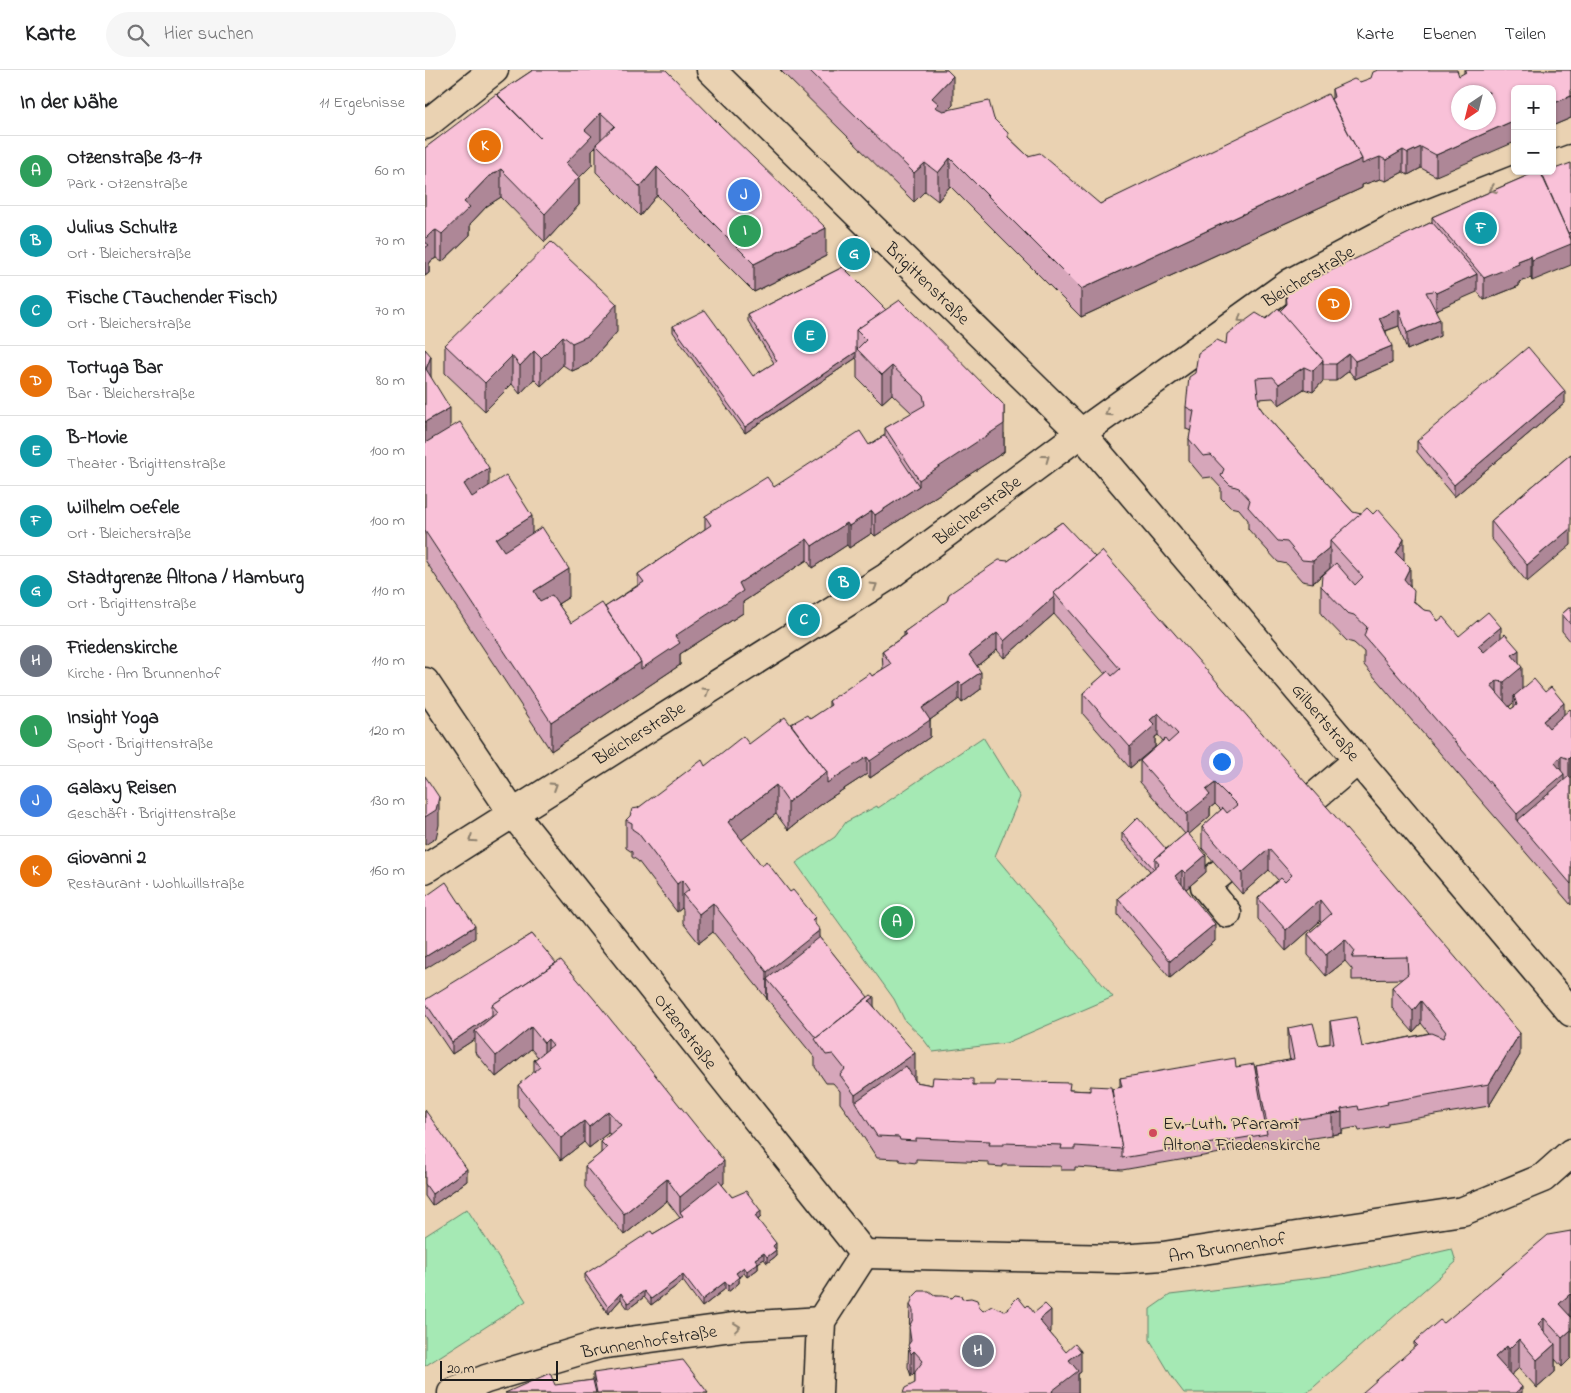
<!DOCTYPE html>
<html lang="de">
<meta charset="utf-8">
<style>
body{margin:0;font-family:"Indie Flower",sans-serif;background:#f6f6f6;color:#202124}
.controls{position:absolute;right:15px;top:15px;display:grid;overflow:hidden;border-radius:8px;box-shadow:0 1px 4px #0004}
.controls button{width:45px;height:45px;display:grid;place-items:center;padding:0;border:0;border-bottom:1px solid #e0e0e0;background:#fff;color:#202124;font:25px sans-serif}
.compass{position:absolute;left:1026px;top:15px;width:45px;height:45px;border-radius:50%;background:#fff;box-shadow:0 1px 4px #0004;rotate:215deg}
.scale{position:absolute;left:15px;bottom:12px;width:118px;box-sizing:border-box;padding-left:5px;border:2px solid #1c1c1c;border-top:0;font-size:14px;line-height:18px;white-space:nowrap;color:#1c1c1c;-webkit-text-stroke:4px #ead2b2;paint-order:stroke}
.you{position:absolute;left:796px;top:691px;width:18px;height:18px;margin:-12px;border:4px solid #fff;border-radius:50%;background:#1a73e8;box-shadow:0 0 0 8px #1a73e833}
.badge{display:grid;place-items:center;width:32px;height:32px;border-radius:50%;background:#1a73e8;color:#fff;font-size:16px;font-weight:700}
.pin{position:absolute;translate:-50% -50%;border:2px solid #fff;box-shadow:0 1px 5px #0006}
.list{margin:0;padding:0;list-style:none}
h2{display:flex;justify-content:space-between;align-items:center;height:65px;margin:0;padding:0 20px;font-size:21px}
h2 small{font-size:16px;font-weight:400;color:#757577}
.list li{display:grid;grid-template-columns:32px 1fr auto;gap:15px;align-items:center;box-sizing:border-box;height:70px;padding:0 20px;border-top:1px solid #e0e0e0}
.list b{display:block;font-size:19px;white-space:nowrap}
.list p{margin:0;font-size:16px;white-space:nowrap;color:#757577}
.list em{font-size:16px;font-style:normal;color:#757577}
.icon{flex:none;width:28px;height:28px;fill:none;stroke:currentColor;stroke-width:2;stroke-linecap:round;stroke-linejoin:round}
.map{position:relative;flex:none;width:1146px;height:1323px;overflow:hidden}
header{display:flex;align-items:center;gap:30px;box-sizing:border-box;height:70px;padding:0 25px;background:#fff;border-bottom:1px solid #e0e0e0}
header strong{font-size:24px}
nav{display:flex;gap:28px;margin-inline-start:auto;font-size:18px}
.search{width:350px;height:45px;background:#f6f6f6;display:flex;align-items:center;gap:12px;box-sizing:border-box;padding:0 18px;border-radius:28px;color:#757577;font-size:19px}
main{display:flex}
aside{flex:1;background:#fff}
.map>svg:first-child{display:block}
</style>
<header>
<strong>Karte</strong>
<div class="search"><svg class="icon" aria-label="search" viewBox="0 0 24 24"><circle cx="10" cy="10" r="6"/><path d="M15 15l6 6"/></svg>Hier suchen</div>
<nav><a>Karte</a><a>Ebenen</a><a>Teilen</a></nav>
</header>
<main>
<aside>
<h2>In der Nähe<small>11 Ergebnisse</small></h2>
<ul class="list">
<li><span class="badge" style="background:#2e9e5b">A</span><div><b>Otzenstraße 13-17</b><p>Park · Otzenstraße</p></div><em>60 m</em></li>
<li><span class="badge" style="background:#0f9aa8">B</span><div><b>Julius Schultz</b><p>Ort · Bleicherstraße</p></div><em>70 m</em></li>
<li><span class="badge" style="background:#0f9aa8">C</span><div><b>Fische (Tauchender Fisch)</b><p>Ort · Bleicherstraße</p></div><em>70 m</em></li>
<li><span class="badge" style="background:#e8710a">D</span><div><b>Tortuga Bar</b><p>Bar · Bleicherstraße</p></div><em>80 m</em></li>
<li><span class="badge" style="background:#0f9aa8">E</span><div><b>B-Movie</b><p>Theater · Brigittenstraße</p></div><em>100 m</em></li>
<li><span class="badge" style="background:#0f9aa8">F</span><div><b>Wilhelm Oefele</b><p>Ort · Bleicherstraße</p></div><em>100 m</em></li>
<li><span class="badge" style="background:#0f9aa8">G</span><div><b>Stadtgrenze Altona / Hamburg</b><p>Ort · Brigittenstraße</p></div><em>110 m</em></li>
<li><span class="badge" style="background:#6b7280">H</span><div><b>Friedenskirche</b><p>Kirche · Am Brunnenhof</p></div><em>110 m</em></li>
<li><span class="badge" style="background:#2e9e5b">I</span><div><b>Insight Yoga</b><p>Sport · Brigittenstraße</p></div><em>120 m</em></li>
<li><span class="badge" style="background:#3f7fe0">J</span><div><b>Galaxy Reisen</b><p>Geschäft · Brigittenstraße</p></div><em>130 m</em></li>
<li><span class="badge" style="background:#e8710a">K</span><div><b>Giovanni 2</b><p>Restaurant · Wohlwillstraße</p></div><em>160 m</em></li>
</ul>
</aside>
<div class="map">
<svg width="1146" height="1323" viewBox="0 0 1146 1323">
<rect width="100%" height="100%" fill="#ead2b2"/>
<filter id="ink" filterUnits="userSpaceOnUse"><feTurbulence type="fractalNoise" baseFrequency=".02" numOctaves="2"/><feDisplacementMap in="SourceGraphic" scale="10" xChannelSelector="R" yChannelSelector="G"/><feConvolveMatrix kernelMatrix="1 2 1 2 8 2 1 2 1" color-interpolation-filters="sRGB"/></filter>
<g filter="url(#ink)">
<g fill="#a5e9b4" stroke="#608268">
<path d="M558 667 595 727 570 786 688 927 581 973 508 982 496 966 480 951 469 929 371 793 410 767 421 752 452 736 453 738Z"/>
<path d="M42 1139 101 1231 0 1296V1166Z"/>
<path d="M1027 1179 1031 1192 882 1323H759L749 1310 725 1270V1239L745 1225 913 1205Z"/>
</g>
<g fill="none" stroke-linecap="round" stroke-linejoin="round">
<g stroke="#1c1c1c" stroke-width="31">
<g id="minor">
<path d="M286 0 656 363 1146 942"/>
<path d="M0 55 69 0"/>
<path d="M1127 96 1146 89"/>
<path d="M0 612 87 742 439 1184 396 1251 393 1323"/>
<path d="M881 734 933 690"/>
<path d="M0 799 462 507 656 363 865 213 970 157 1113 101"/>
<path d="M797 802 780 816 802 843"/>
<path d="M439 1184 693 1189 738 1186 1038 1141 1118 1108 1146 1083"/>
<path d="M27 1323 61 1309 174 1275 315 1256 396 1251"/>
</g>
</g>
<use href="#minor" stroke="#ead2b2" stroke-width="28"/>
</g>
<g fill="#d6a6ba" stroke="#1c1c1c" fill-rule="evenodd">
<path d="M108 0 401 186 329 222 232 125 215 146 171 102V77L167 81V95L154 108V135L120 172 76 127 62 136 45 154V165L17 192 11 188 6 191 4 194V203L0 206V78L72 26V24Z"/>
<path d="M355 0H522L528 35 523 40 569 49 583 67 603 86 675 134 906 29 907 28V19L935 12 1034 6 1039 4V0H1146V48L1127 56V19L1011 106 996 98 983 105 978 102 961 111 955 109 937 115V118L656 247 525 116 513 131 500 121 489 132Z"/>
<path d="M1113 101 1107 211 1106 208 1094 212V216L1059 230 1052 221 1011 240 1009 238 1015 266 982 280 974 256 961 261 967 293 930 309 924 301 911 311H898L888 322 879 319 854 335 848 328 833 329 834 336 842 347 928 442 979 491 989 531 999 540 1034 566 1076 568 1094 593 1097 620 1139 645 1146 640V835L939 595V582L929 573 922 571 896 544V516L901 502 888 513 877 511 862 494 853 492 823 459V450L814 439 805 437 796 428V418L786 407 778 408 764 391V369L766 361 761 359V337L801 274 855 241 861 235V223L1007 152V147ZM1089 632V637L1086 639 1084 637Z"/>
<path d="M418 197 579 363V382L450 466 447 463 424 478 422 475 387 498 382 490 318 532V543L255 584V595L126 681 0 490V279L6 308 25 358 64 416 107 463 144 527 133 534 146 553 180 537 213 515V504L280 459V446L349 417 444 375 460 365V358L487 343 467 324 457 333 432 308V290L431 288 320 363 248 262V256L328 306 349 293 323 251V245Z"/>
<path d="M192 262 163 294 147 301 138 295 116 316 109 309 95 324 87 314 60 341 20 303V275Z"/>
<path d="M1140 333 1029 427 992 382V371Z"/>
<path d="M1146 384 1102 512 1066 468V451Z"/>
<path d="M637 452 1095 985 1064 1036 963 1053V1056L934 1061 933 1057 917 1060V1063L907 1065 842 1075 697 1100 650 1097V1100H636V1096L578 1095V1097L564 1096V1092L491 1089V1093L475 1091 474 1089 452 1088 430 1054 415 1033V1021L408 1013H401L390 997V988L288 862 274 873 258 853V840L257 838 252 842 213 791 207 787V782L201 778V750L213 738 280 696 366 654 385 649 404 637V631L447 606 458 599 457 581 479 566V562L583 491ZM629 544 680 604 658 623V644L705 698 730 677V667L733 665 738 671 715 691V712L760 764 741 779 697 763V770L725 801 693 828V845L745 908 790 871 761 819 781 802 764 764 785 746V738L790 734 796 740 777 757V778L817 824 844 800 853 810 833 828V849L861 881 895 851 896 853 883 864V885L901 906 920 891 927 899V910L978 909 967 917V938L988 962 996 953 1004 963 937 977 905 951V973L894 975 863 958V980L865 990 831 996V1005L811 997 695 1008V1018L687 1019 665 1021 548 1015H507L491 1012 449 936 395 867 390 854 337 796 316 770 351 744 363 760 402 730 442 704 445 708 505 667V650L534 629 537 633 556 619 552 596 572 580 579 588Z"/>
<path d="M1146 536V572L1137 561V544Z"/>
<path d="M107 864 299 1113 297 1115 307 1127 336 1147 333 1150 351 1179 350 1180 351 1186 342 1193 339 1189 333 1193V1199L322 1207 319 1203 314 1207V1213L303 1222 300 1219 277 1237 258 1211 226 1235 219 1227 203 1239 196 1229 183 1244 160 1210V1204L255 1148 242 1131 199 1165 160 1117V1096L176 1083V1072L185 1064 183 1063 164 1078 159 1072 136 1090 93 1036V1015L109 1002V990L113 987 106 979 71 1007 50 982V969L27 984 0 944V932Z"/>
<path d="M0 1040 42 1111 7 1136 0 1126Z"/>
<path d="M1146 1161V1288L1137 1297 1130 1289V1302L1112 1318 1094 1298 1086 1305 1097 1323 989 1278V1272L1019 1253Z"/>
<path d="M511 1226 537 1229 555 1238 558 1241H579L601 1237 626 1262 625 1263 656 1302 653 1304V1323L490 1313V1304L489 1303 486 1306 483 1297 485 1235Z"/>
<path d="M168 1303 283 1323H80L168 1310Z"/>
</g>
<g fill="#ae8797" stroke="#1c1c1c">
<path d="M528 6V35L514 49 507 28Z"/>
<path d="M1146 26V48L1127 56V34Z"/>
<path d="M176 43V71L171 74V77L167 81V95L154 108V135L120 172V144L141 93 160 60Z"/>
<path d="M1090 50V72L1011 106V85Z"/>
<path d="M996 77V98L983 105V83Z"/>
<path d="M978 80V102L961 111V90Z"/>
<path d="M955 87V109L937 115V118L656 247V219L937 89Z"/>
<path d="M525 88V116L513 131V103Z"/>
<path d="M500 93V121L489 132V103Z"/>
<path d="M232 97V125L215 146V117Z"/>
<path d="M76 99V127L62 136 45 154V165L17 192V164L39 132 62 108Z"/>
<path d="M401 158V186L329 222V194Z"/>
<path d="M11 160V188L6 191 4 194V203L0 206V169L6 163Z"/>
<path d="M1146 162V195L1107 211V190L1141 164Z"/>
<path d="M1106 186V208L1094 212V216L1059 230V208L1093 191Z"/>
<path d="M1052 204V222L1011 240V223Z"/>
<path d="M192 234V262L163 294 147 301V273Z"/>
<path d="M974 239V256L960 261 954 248Z"/>
<path d="M1015 249V266L982 280V263Z"/>
<path d="M138 266V295L116 316V288Z"/>
<path d="M967 276V293L930 309V291Z"/>
<path d="M109 281V309L95 324V296Z"/>
<path d="M431 282V288L320 363V357Z"/>
<path d="M924 284V301L911 311V294Z"/>
<path d="M6 286V314L1 299Z"/>
<path d="M87 286V314L60 341V313Z"/>
<path d="M898 290V311L888 322V301Z"/>
<path d="M467 296V324L457 333V305Z"/>
<path d="M879 297V319L854 335V314Z"/>
<path d="M1140 321V333L1029 427V415Z"/>
<path d="M579 335V382L450 466V445L494 416V410Z"/>
<path d="M25 338V366L0 380V352Z"/>
<path d="M64 398V427L39 443V414Z"/>
<path d="M447 441V463L424 478V456Z"/>
<path d="M107 446V475L71 498V469Z"/>
<path d="M422 453V475L387 498V476Z"/>
<path d="M1146 458V475L1102 512V495Z"/>
<path d="M382 469V490L318 532V543L255 584V595L126 681V652L216 592 250 566 314 513Z"/>
<path d="M979 469V497L971 483Z"/>
<path d="M905 477V498L888 513V491Z"/>
<path d="M985 497V525L979 509Z"/>
<path d="M144 499V527L109 549V521Z"/>
<path d="M629 527V544L579 588V571Z"/>
<path d="M1076 557V585L1053 604V576Z"/>
<path d="M572 563V580L544 602V585Z"/>
<path d="M1094 580V600L1097 597V625L1089 626V632L1079 641V612L1087 585Z"/>
<path d="M556 602V619L537 633V615Z"/>
<path d="M1072 611V639L1066 616Z"/>
<path d="M534 612V629L505 650V667L445 708V691L497 638Z"/>
<path d="M1139 633V661L1118 679V651Z"/>
<path d="M733 643V665L730 667V677L705 698V677L725 650Z"/>
<path d="M1136 686V706L1139 704V732L1092 751V744L1130 693Z"/>
<path d="M442 687V704L402 730 363 760V732L402 702Z"/>
<path d="M1146 687V716L1144 717V689Z"/>
<path d="M790 713V734L785 738V746L762 766V744L781 720Z"/>
<path d="M351 715V744L303 780V752Z"/>
<path d="M14 727V755L11 768 0 775V747Z"/>
<path d="M844 779V800L817 824V803Z"/>
<path d="M781 785V802L760 820V803Z"/>
<path d="M757 800V817L750 806Z"/>
<path d="M257 810V838L252 842V814Z"/>
<path d="M895 830V851L861 881V860Z"/>
<path d="M288 833V862L274 873V844Z"/>
<path d="M390 847V864L395 860V888L342 909V930V902Z"/>
<path d="M790 854V871L745 908V891Z"/>
<path d="M50 856V868L0 899V887Z"/>
<path d="M920 869V891L901 906V885Z"/>
<path d="M449 927V956L444 931Z"/>
<path d="M996 931V953L988 962V941Z"/>
<path d="M67 945V957L50 961V969L27 984V972Z"/>
<path d="M106 957V979L71 1007V986Z"/>
<path d="M1095 963V985L1064 1036V1014Z"/>
<path d="M123 969V990L119 994V973Z"/>
<path d="M490 983V1012L430 1032V1025Z"/>
<path d="M183 1041V1063L164 1078V1057Z"/>
<path d="M917 1042V1063L907 1065V1044Z"/>
<path d="M159 1051V1072L136 1090V1068Z"/>
<path d="M299 1091V1113L258 1146 255 1142V1127Z"/>
<path d="M42 1099V1111L7 1136V1124Z"/>
<path d="M242 1109V1131L199 1165V1144Z"/>
<path d="M336 1141V1147L330 1152V1146Z"/>
<path d="M351 1173V1179L348 1182V1176Z"/>
<path d="M351 1180V1186L342 1193V1187Z"/>
<path d="M339 1183V1189L333 1193V1199L322 1207V1201L330 1189Z"/>
<path d="M319 1197V1203L314 1207V1213L303 1222V1216L311 1203Z"/>
<path d="M258 1205V1211L226 1235V1229Z"/>
<path d="M300 1212V1219L277 1237V1230Z"/>
<path d="M219 1221V1227L203 1239V1233Z"/>
<path d="M196 1223V1229L183 1244V1237Z"/>
<path d="M1145 1224V1253L1134 1234Z"/>
<path d="M626 1240V1262L614 1272V1250Z"/>
<path d="M1119 1248V1277L1113 1254Z"/>
<path d="M1146 1260V1288L1137 1297V1268Z"/>
<path d="M1094 1269V1298L1084 1307V1279Z"/>
<path d="M1130 1274V1302L1112 1318V1290Z"/>
<path d="M1082 1276V1304L1070 1287Z"/>
<path d="M489 1281V1303L486 1306V1284Z"/>
<path d="M656 1281V1302L653 1304V1323H627V1321L644 1290Z"/>
<path d="M1097 1317V1323H1090Z"/>
</g>
<g fill="#f9c1d8" stroke="#1c1c1c" fill-rule="evenodd">
<path d="M108 0H241L294 54 401 158 329 194 232 97 215 117 171 74 190 56 176 43 160 60 167 66 141 93 154 107 120 144 76 99 62 108 39 132 45 137 17 164 11 160 6 163 0 169V78L71 24 116 69 72 24Z"/>
<path d="M384 0H522L528 6 507 28 514 34 510 37 518 41 564 31 569 49 583 63V67L603 86 615 83 675 134 903 24 937 89 656 219 525 88 513 103 500 93 489 103Z"/>
<path d="M953 0H1032L1034 6 1041 2 1040 0H1146V26L1127 34V19H1090V50L1011 85 996 77 983 83 978 80 961 90 955 87 937 94V89L906 29 909 27 907 19 929 9 935 12 946 8 948 2ZM1034 22H1064V52H1034Z"/>
<path d="M1146 93V162L1143 163 1117 104 1124 101H1127V100Z"/>
<path d="M1113 101H1115L1146 170V174L1107 190 1106 186 1093 191 1094 194 1059 208 1007 147Z"/>
<path d="M1007 152 1052 204 1011 223 1009 221 1001 222 1015 249 982 263 974 239 954 248 967 276 930 291 924 284 911 294H898V290L855 241 862 234 861 223 880 213Z"/>
<path d="M0 172 4 175 0 178Z"/>
<path d="M126 172 192 234 163 266 147 273 138 266 116 288 109 281 95 296 87 286 60 313 20 275Z"/>
<path d="M418 197 461 240 431 260V282L320 357 248 256 280 240 328 306 352 291 323 245Z"/>
<path d="M475 230 579 335V354L494 410 460 358 500 335 498 325 467 296 457 305 432 279 441 270 431 260Z"/>
<path d="M853 238 898 290 888 301 879 297 854 314 848 307 831 308 834 336 842 347 928 442 936 444 905 471V477L888 491 877 490 862 472 853 471 823 437 825 430 814 418 805 415 796 406 799 399 786 385 778 386 764 369 769 341 761 337 764 307 770 303 773 283 792 270 801 274 802 264 831 243 841 249Z"/>
<path d="M1103 277 1140 321 1029 415 992 371Z"/>
<path d="M0 279 6 286 1 299 25 338 0 352Z"/>
<path d="M35 352 64 398 39 414 47 427 81 405 107 446 71 469 79 481 117 457 144 499 109 521 115 531 127 525 146 553 177 533 216 592 126 652 0 461V373Z"/>
<path d="M435 361 444 375 460 365 494 416 450 445 447 441 424 456 422 453 387 476 382 469 314 513 318 521 250 566 255 573 216 599V592L180 537 219 512 213 504 286 455 280 446 342 407 349 417Z"/>
<path d="M1146 384V458L1102 495 1066 451Z"/>
<path d="M942 438 948 444 953 439 979 469 971 483 985 497 979 509 989 521 988 531 999 540 1006 541 1013 551 1018 547 1034 566 1063 542 1076 557 1053 576 1059 582 1080 564 1094 580 1087 585 1097 597 1079 612 1072 611 1066 616 1086 639 1092 635 1089 626 1109 609 1120 622 1126 617 1139 633 1118 651 1124 658 1145 639 1146 640V687L1144 689 1136 686 1130 693 1139 704 1092 744 939 566 942 557 929 545 922 543 896 516 897 506 911 493 930 515 938 507 905 471Z"/>
<path d="M637 452 670 487 629 523V527L579 571 572 563 544 585 556 602 537 615 534 612 497 638 505 650 445 691 442 687 402 713V702L366 654 382 645 385 649 406 635 404 631 445 603 447 606 466 594 457 581 481 565 479 562 522 531 524 524 574 490 583 491Z"/>
<path d="M677 481 910 746 1095 963 1064 1014 962 1032 963 1034 934 1040 933 1036 916 1039 917 1042 907 1044 842 1054 831 996 869 989 863 958 888 953 894 975 909 973 905 951 931 947 937 977 1006 963 1018 968 1021 962 996 931 988 941 967 917 983 904 982 887 927 888 930 881 920 869 901 885 883 864 906 844 895 830 861 860 833 828 856 808 860 812 867 805 844 779 817 803 777 757 798 738 802 743 812 735 790 713 781 720 785 725 762 744 715 691 740 669 743 673 753 664 733 643 725 650 730 655 705 677 658 623 683 601 687 606 695 599 629 523Z"/>
<path d="M1146 536V555L1137 544Z"/>
<path d="M360 647 402 702 363 732 351 715 303 752 337 796 341 791 365 822 368 820 390 847 387 850 395 860 342 902 288 833 274 844 258 825 264 820 257 810 252 814 213 763 207 759V753L201 750 205 746 207 739 213 738 277 690 280 696 318 666 324 674Z"/>
<path d="M0 706 14 727 11 740 0 747Z"/>
<path d="M1144 706 1146 709V814L1092 751Z"/>
<path d="M713 747 741 779 730 789V798L729 799 697 763Z"/>
<path d="M762 762 781 785 760 803 757 800 750 806 790 854 745 891 693 828 734 794 730 789Z"/>
<path d="M21 812 50 856 0 887V827Z"/>
<path d="M107 864 131 893 67 935V945L27 972 0 932V930Z"/>
<path d="M395 867 443 927 391 968 342 909Z"/>
<path d="M136 890 170 930 299 1091 255 1127 242 1109 199 1144 160 1096 182 1078 176 1072 196 1055 183 1041 164 1057 159 1051 136 1068 93 1015 115 997 109 990 128 975 123 969 119 973 106 957 71 986 50 961 73 942 67 935Z"/>
<path d="M446 925 449 927 444 931 490 983 430 1025 415 1005 420 999 408 984 401 985 390 969Z"/>
<path d="M810 988 811 997 829 994 842 1064 697 1088V1079L687 1019 697 1017 695 1008Z"/>
<path d="M481 996 491 1012 507 1015 508 1007 548 1009V1015H570L571 1011 645 1013 644 1020 665 1021V1016L686 1017 697 1079 650 1076V1079H636L637 1075 578 1073V1075H564L565 1071 491 1068V1071L475 1070 474 1067 452 1066 430 1032Z"/>
<path d="M0 1040 42 1099 7 1124 0 1114Z"/>
<path d="M294 1111 307 1127 321 1121 336 1141 330 1146 351 1173 348 1176 351 1180 342 1187 339 1183 330 1189 333 1193 322 1201 319 1197 311 1203 314 1207 303 1216 300 1212 277 1230 258 1205 226 1229 219 1221 203 1233 196 1223 183 1237 160 1204 226 1161 228 1164 258 1146 255 1142Z"/>
<path d="M1146 1161V1225L1145 1224 1134 1234 1146 1247V1260L1137 1268 1119 1248 1113 1254 1130 1274 1112 1290 1094 1269 1084 1279 1082 1276 1070 1287 1097 1317 1090 1323H937L992 1275 989 1272 1015 1250 1019 1253 1123 1165Z"/>
<path d="M494 1221H504L511 1226H518L527 1228 530 1225 536 1226 537 1229 546 1228 552 1230 555 1238 558 1241 567 1236 579 1241 586 1236 587 1233 593 1227 601 1237 603 1235 609 1243 620 1234 626 1240 614 1250 641 1282 650 1274 656 1281 644 1290 653 1301 627 1321 628 1323H478L480 1318 490 1313V1302L498 1291 489 1281 486 1284 483 1275 486 1271 484 1257 488 1249V1240L485 1235 488 1227Z"/>
<path d="M258 1290 283 1323H172L168 1303Z"/>
<path d="M125 1303 130 1315 168 1310 171 1323H80Z"/>
</g>
<defs><path id="oneway-chevron" d="M-2-3.5L2.5 0L-2 3.5" fill="none" stroke-width="1.6" stroke-linecap="round" stroke-linejoin="round" transform="scale(1.25)"/></defs>
<g stroke="#8d806e">
<use href="#oneway-chevron" transform="translate(1068 119) rotate(159)"/>
<use href="#oneway-chevron" transform="translate(816 249) rotate(145)"/>
<use href="#oneway-chevron" transform="translate(683 343) rotate(145)"/>
<use href="#oneway-chevron" transform="translate(621 388) rotate(-36)"/>
<use href="#oneway-chevron" transform="translate(449 516) rotate(-32)"/>
<use href="#oneway-chevron" transform="translate(281 621) rotate(-32)"/>
<use href="#oneway-chevron" transform="translate(129 716) rotate(-32)"/>
<use href="#oneway-chevron" transform="translate(47 769) rotate(147)"/>
<use href="#oneway-chevron" transform="translate(312 1257) rotate(-7)"/>
</g>
</g>
<circle fill="#d1495b" stroke="#ead2b2" stroke-width="2" cx="728" cy="1063" r="5"/>
<g text-anchor="middle" stroke-width="4" stroke-linejoin="round" paint-order="stroke">
<g font-size="18" fill="#1c1c1c" stroke="#ead2b2">
<text transform="translate(883 206) rotate(-31)" y="6">Bleicherstraße</text>
<text transform="translate(503 213) rotate(44)" y="6">Brigittenstraße</text>
<text transform="translate(552 440) rotate(-37)" y="6">Bleicherstraße</text>
<text transform="translate(901 652) rotate(50)" y="6">Gilbertstraße</text>
<text transform="translate(214 663) rotate(-32)" y="6">Bleicherstraße</text>
<text transform="translate(261 961) rotate(52)" y="6">Otzenstraße</text>
<text transform="translate(802 1177) rotate(-9)" y="6">Am Brunnenhof</text>
<text transform="translate(224 1271) rotate(-9)" y="6">Brunnenhofstraße</text>
</g>
<g font-size="18" fill="#1c1c1c" stroke="#ead2b2" text-anchor="start">
<text x="738" y="1059">Ev.-Luth. Pfarramt<tspan x="738" dy="21">Altona Friedenskirche</tspan></text>
</g>
</g>
</svg>
<div class="controls">
<button>+</button>
<button>−</button>
</div>
<svg class="compass" viewBox="-18 -18 36 36"><path d="M0-13l5 13h-10z" fill="#e53935"/><path d="M0 13l5-13h-10z" fill="#757577"/></svg>
<div class="scale">20 m</div>
<div class="you"></div>
<div class="pin badge" style="left:472px;top:852px;background:#2e9e5b">A</div>
<div class="pin badge" style="left:419px;top:513px;background:#0f9aa8">B</div>
<div class="pin badge" style="left:379px;top:550px;background:#0f9aa8">C</div>
<div class="pin badge" style="left:909px;top:234px;background:#e8710a">D</div>
<div class="pin badge" style="left:385px;top:266px;background:#0f9aa8">E</div>
<div class="pin badge" style="left:1056px;top:158px;background:#0f9aa8">F</div>
<div class="pin badge" style="left:429px;top:184px;background:#0f9aa8">G</div>
<div class="pin badge" style="left:553px;top:1281px;background:#6b7280">H</div>
<div class="pin badge" style="left:320px;top:161px;background:#2e9e5b">I</div>
<div class="pin badge" style="left:319px;top:125px;background:#3f7fe0">J</div>
<div class="pin badge" style="left:60px;top:76px;background:#e8710a">K</div>
</div>
</main>
